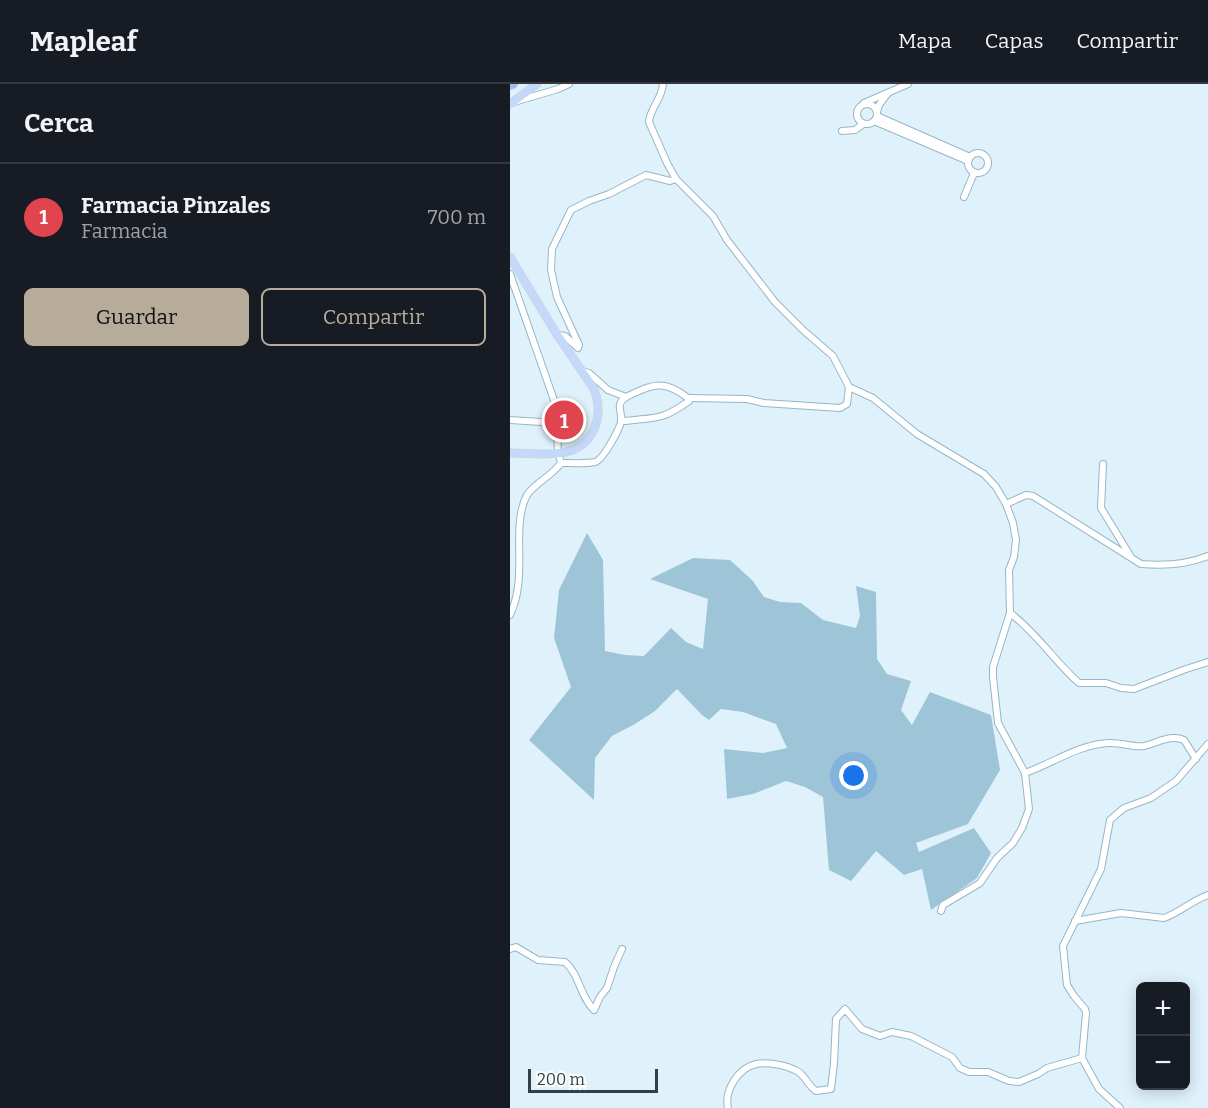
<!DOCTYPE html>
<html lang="es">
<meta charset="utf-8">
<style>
body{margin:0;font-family:Bitter,serif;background:#20242c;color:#f1f3f6}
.controls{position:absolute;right:18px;bottom:18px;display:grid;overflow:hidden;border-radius:9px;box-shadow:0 3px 15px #0003}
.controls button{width:54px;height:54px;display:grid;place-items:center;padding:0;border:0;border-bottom:2px solid #363941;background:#171b24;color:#f1f3f6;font:30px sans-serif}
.scale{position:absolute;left:18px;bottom:15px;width:130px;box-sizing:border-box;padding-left:6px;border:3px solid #323f45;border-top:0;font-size:16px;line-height:21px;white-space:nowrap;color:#323f45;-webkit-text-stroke:4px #fcfcfc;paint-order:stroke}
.you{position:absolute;left:344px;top:692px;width:21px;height:21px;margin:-15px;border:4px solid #fff;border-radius:50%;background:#1a73e8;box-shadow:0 0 0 9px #1a73e833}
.badge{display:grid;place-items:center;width:39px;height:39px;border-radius:50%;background:#b7ac99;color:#fff;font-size:20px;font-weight:700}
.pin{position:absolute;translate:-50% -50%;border:3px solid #fff;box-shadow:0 2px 6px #0006}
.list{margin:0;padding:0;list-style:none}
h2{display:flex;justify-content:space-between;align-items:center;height:78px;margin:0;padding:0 24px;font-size:26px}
h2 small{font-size:20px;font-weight:400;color:#9ea1a6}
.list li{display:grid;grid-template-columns:39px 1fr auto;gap:18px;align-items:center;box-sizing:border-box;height:108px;padding:0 24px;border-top:2px solid #363941}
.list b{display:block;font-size:22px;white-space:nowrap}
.list p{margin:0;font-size:20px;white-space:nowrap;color:#9ea1a6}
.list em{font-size:20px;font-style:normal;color:#9ea1a6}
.actions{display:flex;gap:12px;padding:18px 24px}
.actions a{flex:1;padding:14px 0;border:2px solid #b7ac99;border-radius:9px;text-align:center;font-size:21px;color:#b7ac99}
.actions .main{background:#b7ac99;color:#111}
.map{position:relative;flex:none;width:698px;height:1024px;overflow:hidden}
header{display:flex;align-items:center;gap:36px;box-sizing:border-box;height:84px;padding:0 30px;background:#171b24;border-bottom:2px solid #363941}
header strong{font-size:28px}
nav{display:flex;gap:33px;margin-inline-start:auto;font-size:21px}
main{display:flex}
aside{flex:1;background:#171b24}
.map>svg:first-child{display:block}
</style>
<header>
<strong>Mapleaf</strong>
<nav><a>Mapa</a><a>Capas</a><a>Compartir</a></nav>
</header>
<main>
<aside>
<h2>Cerca<small></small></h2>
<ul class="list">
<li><span class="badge" style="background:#e0444e">1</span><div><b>Farmacia Pinzales</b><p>Farmacia</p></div><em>700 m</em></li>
</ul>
<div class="actions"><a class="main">Guardar</a><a>Compartir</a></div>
</aside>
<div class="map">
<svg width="698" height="1024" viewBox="0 0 698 1024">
<rect width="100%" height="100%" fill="#dff2fc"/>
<path fill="#9dc4d7" d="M77 449 93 476 95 567 115 571 134 572 161 544 176 558 193 565 198 515 140 495 183 474 220 476 242 496 254 513 270 518 291 519 313 536 346 544 350 532 346 502 366 508 367 575 377 590 401 597 391 626 402 641 420 608 481 631 490 686 458 740 406 759 409 768 464 744 481 769 467 794 421 826 412 785 394 791 366 767 341 797 319 786 313 713 295 703 276 697 243 710 217 715 214 665 253 669 277 664 266 640 233 628 211 625 199 636 192 631 167 605 145 627 125 640 102 652 85 674 84 716 19 656 61 603 44 554 49 506Z"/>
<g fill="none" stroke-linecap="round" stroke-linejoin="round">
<g stroke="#97b6c5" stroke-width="8">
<g id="minor">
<path d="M153 0C152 15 140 24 139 38L157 79 166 95 203 132 217 156 265 218 293 246 323 272 339 303 363 314 407 350 474 390 486 403 496 420 503 439 506 456 504 473 499 486 500 529 483 583V593L488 639 515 689 519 725 512 744 503 759 487 774 470 799 433 821 431 827"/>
<path d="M4 18 48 5 59 0"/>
<path d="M354 19 398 0"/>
<circle cx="357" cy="30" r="10"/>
<path d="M367 28 369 21 378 9"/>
<path d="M367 32 460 73"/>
<path d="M364 37 458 77"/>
<path d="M332 47 345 46 353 40"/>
<circle cx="468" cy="79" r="10"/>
<path d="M454 113 464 89"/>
<path d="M0 190 46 322 48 369 51 379C42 392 26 398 17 411 0 443 19 492 0 531"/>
<path d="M47 251 55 252 68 264 69 261 47 213 41 186 42 165 61 126 79 117 99 110 136 91 160 97 166 95"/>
<path d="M178 314 237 315 254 319 330 324 337 320 339 303"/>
<path d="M0 336 47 339"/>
<path d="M111 336 115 337C146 333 151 337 179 317L178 314C154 295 143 300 116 313"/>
<path d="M51 379C60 379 77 380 85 378 93 376 109 346 111 338 113 327 104 321 116 313L98 306 79 289 72 287"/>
<path d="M593 380 591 424 621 473"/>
<path d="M496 420 516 411 523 412 631 480C653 482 678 480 698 472"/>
<path d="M500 529C527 549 544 577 569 599H596L611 604 624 605 676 585 698 578"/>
<path d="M515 689C543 679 568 661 598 659 611 658 624 664 634 662 648 659 660 650 674 656L686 675"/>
<path d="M565 837 611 829 654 834C669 829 681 817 698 811"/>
<path d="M0 865 6 863 28 876 55 878C70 891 70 913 84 926L90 913 97 904 104 883 112 865"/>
<path d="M572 974 576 929 575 925 564 912 557 901 553 862 591 785 600 736 614 724 641 714 666 697 698 660"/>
<path d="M572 974 589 1005 610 1024"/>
<path d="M218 1024C214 1007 228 984 246 980 258 978 276 981 287 987 295 991 298 1002 306 1007L321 1005 324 979 326 935 335 925 352 945 370 952 382 948 401 952 442 973 450 984 459 988H478L499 997 509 998 528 990 537 984 572 974"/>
</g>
</g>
<g stroke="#ced1d2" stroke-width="9">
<g id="major">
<path d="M0 20 27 0"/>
<path d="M0 173 46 249 84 305C94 331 85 361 56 368 39 372 18 369 0 369"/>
</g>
</g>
<g stroke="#ced1d2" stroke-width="10">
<path id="highway" d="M0 1 3 0"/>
</g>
<use href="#minor" stroke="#fff" stroke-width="6"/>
<use href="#major" stroke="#c4d9f9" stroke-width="8"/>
<use href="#highway" stroke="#9dbff5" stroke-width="9"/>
</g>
</svg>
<div class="controls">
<button>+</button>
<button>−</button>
</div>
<div class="scale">200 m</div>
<div class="you"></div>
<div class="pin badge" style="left:54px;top:336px;background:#e0444e">1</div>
</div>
</main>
